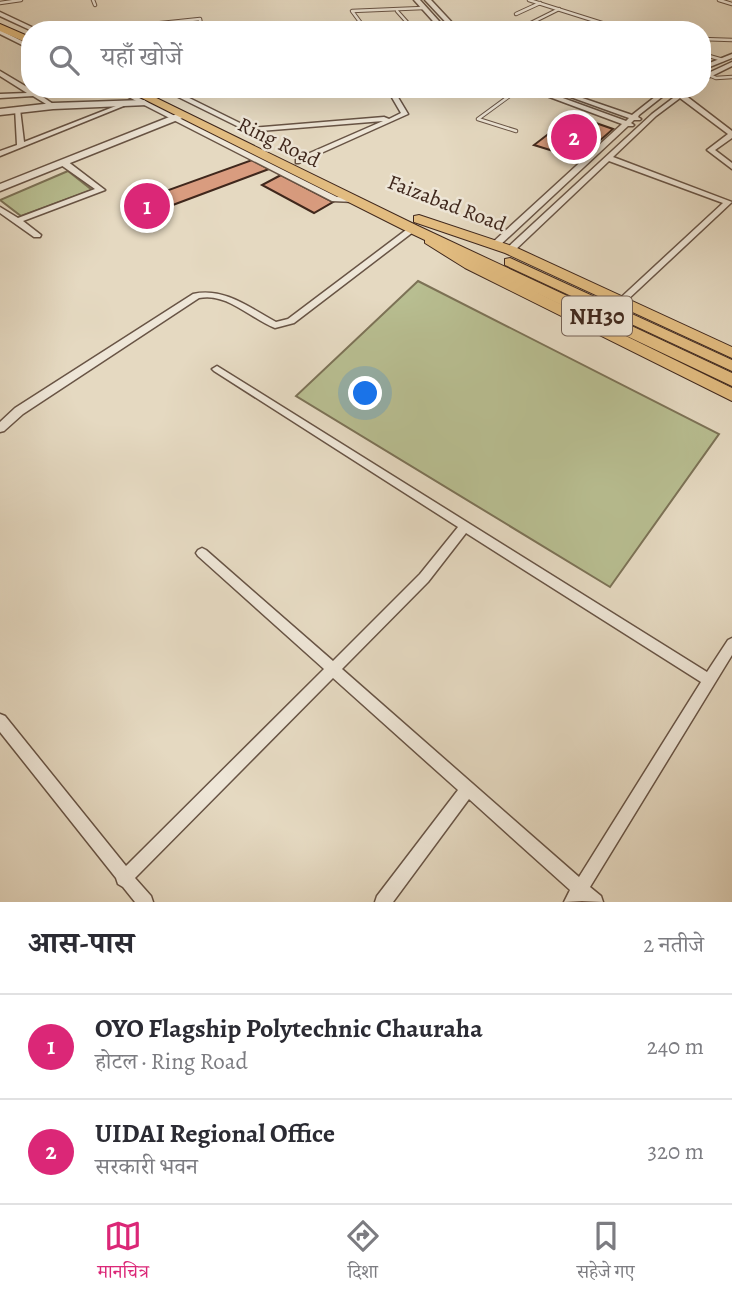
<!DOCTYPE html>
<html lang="hi">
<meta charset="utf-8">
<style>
body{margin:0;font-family:Alegreya,"Noto Serif Devanagari",serif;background:#f2f2f3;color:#2b2b33}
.you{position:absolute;left:366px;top:394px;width:24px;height:24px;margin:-18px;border:5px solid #fff;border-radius:50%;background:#1a73e8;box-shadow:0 0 0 10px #1a73e833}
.badge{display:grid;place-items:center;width:46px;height:46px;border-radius:50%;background:#db2777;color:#fff;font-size:23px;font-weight:700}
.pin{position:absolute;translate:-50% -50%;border:4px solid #fff;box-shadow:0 2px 7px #0006}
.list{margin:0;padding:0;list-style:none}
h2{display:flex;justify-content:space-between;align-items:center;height:91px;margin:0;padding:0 28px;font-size:30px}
h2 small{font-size:23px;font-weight:400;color:#7c7c81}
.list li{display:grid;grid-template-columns:46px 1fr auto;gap:21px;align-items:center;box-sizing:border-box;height:105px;padding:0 28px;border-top:2px solid #e1e1e2}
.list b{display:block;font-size:26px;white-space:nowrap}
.list p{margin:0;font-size:23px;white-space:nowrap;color:#7c7c81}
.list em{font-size:23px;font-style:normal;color:#7c7c81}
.icon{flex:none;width:38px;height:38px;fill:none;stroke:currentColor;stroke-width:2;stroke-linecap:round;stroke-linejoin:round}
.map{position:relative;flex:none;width:732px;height:902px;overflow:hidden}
.search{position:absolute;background:#fff;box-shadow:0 7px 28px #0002;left:21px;right:21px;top:21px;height:77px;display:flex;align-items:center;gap:18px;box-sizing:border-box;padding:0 24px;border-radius:28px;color:#7c7c81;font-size:26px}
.sheet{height:301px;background:#fff}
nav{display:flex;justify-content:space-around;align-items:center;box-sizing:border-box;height:98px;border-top:2px solid #e1e1e2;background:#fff;font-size:19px;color:#7c7c81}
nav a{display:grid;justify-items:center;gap:4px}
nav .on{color:#db2777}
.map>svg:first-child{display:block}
</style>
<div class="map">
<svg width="732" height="902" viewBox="0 0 732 902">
<rect width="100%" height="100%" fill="#e5d9c1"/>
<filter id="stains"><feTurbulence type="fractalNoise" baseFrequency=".00286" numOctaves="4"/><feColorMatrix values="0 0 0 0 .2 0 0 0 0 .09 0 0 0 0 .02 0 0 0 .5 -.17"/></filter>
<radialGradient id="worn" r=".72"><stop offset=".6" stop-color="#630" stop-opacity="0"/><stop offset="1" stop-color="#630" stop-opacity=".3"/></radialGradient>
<g fill="#b8be91" stroke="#7c7256" stroke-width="2">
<path d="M68 171 92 190 21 216 0 200Z"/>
<path d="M418 281 719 434 610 587 296 396Z"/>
</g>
<g fill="#d99c7f" stroke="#3f271c" stroke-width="2">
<path d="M573 115 613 129 579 159 534 145Z"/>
<path d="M252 160 269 169 138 218 124 206Z"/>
<path d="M281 175 333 202 314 213 262 185Z"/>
</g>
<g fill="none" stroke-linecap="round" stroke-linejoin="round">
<g stroke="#685445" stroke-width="4.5">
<g id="service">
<path d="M93 0 95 5"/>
<path d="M529 0 624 30"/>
<path d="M719 0 732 4"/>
<path d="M0 3 21 0"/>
<path d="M397 11 414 30"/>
<path d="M516 14 540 3"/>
<path d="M152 24 200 19 202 30"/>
<path d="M366 30 352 11 423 8"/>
<path d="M417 30 441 27"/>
<path d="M534 30 525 26 559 9"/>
<path d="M702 39 732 40"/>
<path d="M702 54 723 60"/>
<path d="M709 75 716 78 732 77"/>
<path d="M516 131 478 119 519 89"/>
</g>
</g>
<g stroke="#685445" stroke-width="3">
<g id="minor">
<path d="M414 0H420L447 30H441Z"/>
<path d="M425 0H431L459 30H453Z"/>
<path d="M0 12 36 29 37 30H30L0 16Z"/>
<path d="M0 30 30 45V49L0 34Z"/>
<path d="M732 54V58L702 70V66Z"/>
<path d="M732 62V66L702 81V76Z"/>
<path d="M0 71 37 93 56 106 51 107 33 96 0 98V94L27 93 0 76Z"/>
<path d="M113 89H121L337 197 355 198 359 200 355 202 332 201Z"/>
<path d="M162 89H171L250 128 384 117 389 119 401 113 387 89H393L408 114 299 163H296V159L383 121 249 132Z"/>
<path d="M528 89H538L626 121 629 118 554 91 559 90 632 115 665 89H672L639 115 638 117 641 119 640 120H634L631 123 634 125 633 126H628L499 246H493V242L622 124Z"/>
<path d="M685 89H692L685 95 732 131V138L715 150 732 163V169L707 150 728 134 680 98 656 116 613 157 732 202 623 304 620 305 616 302 723 203 609 161 513 252H507V248L652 114Z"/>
<path d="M126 102 131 103 0 156V151L17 145 15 108 20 109 24 142Z"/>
<path d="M61 161H67L105 190 23 221 41 235 40 237H34L0 213V207L18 218 95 189 61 165Z"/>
<path d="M410 227H416L417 229 294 323 275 328C251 319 227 292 199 298L23 414 4 431 0 432V422L15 408 193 294C224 287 250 308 276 322L288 319Z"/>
<path d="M217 366 707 672 728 640 732 638V655L590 887 601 896 603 902 582 901 564 902 570 890 469 799 393 902H375L377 896 458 790 333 678 135 878 151 896 153 902H135L123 887 118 884 116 878 0 732V714L5 716 126 866 324 669 198 556 196 553 198 550 202 548 206 550 333 661 420 574 458 527 214 371 212 369ZM466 533 701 682 579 877 342 669 428 582Z"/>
</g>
</g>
<g stroke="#685445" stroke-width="3">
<g id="tertiary">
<path d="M144 100 148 103 147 105 53 109 0 115V109L53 103Z"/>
<path d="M182 112 185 113V117L0 191V184Z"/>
</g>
</g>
<g stroke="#3f271c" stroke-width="2">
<g id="primary">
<path d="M419 215 515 247 732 347V358L505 253 414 222V216Z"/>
<path d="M430 236 475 262 732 388V401L465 268 425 243V237Z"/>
</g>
</g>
<g stroke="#3f271c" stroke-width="2">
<g id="trunk">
<path d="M0 24 30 37V44L0 31Z"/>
<path d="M124 89H138L418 226 732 373V386L408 232Z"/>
<path d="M510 258 732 360V371L505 265V259Z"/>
</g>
</g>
<use href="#service" stroke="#eee6d7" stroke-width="2.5"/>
<use href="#minor" fill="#eee6d7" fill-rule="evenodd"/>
<use href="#tertiary" fill="#eee6d7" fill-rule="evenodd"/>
<use href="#primary" fill="#e2bc80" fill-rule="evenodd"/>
<use href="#trunk" fill="#e2bc80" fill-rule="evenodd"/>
</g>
<g text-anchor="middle" stroke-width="5" stroke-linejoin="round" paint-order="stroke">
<g font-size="21" fill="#3f271c" stroke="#eee6d7">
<text transform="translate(279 142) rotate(26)" y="7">Ring Road</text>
<text transform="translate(447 203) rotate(21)" y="7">Faizabad Road</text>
</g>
<rect fill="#eee6d7" stroke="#746054" stroke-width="2" x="562" y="296.5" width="70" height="39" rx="5"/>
<g font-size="23" font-weight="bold" fill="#3f271c">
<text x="597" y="324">NH30</text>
</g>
</g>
<rect width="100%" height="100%" filter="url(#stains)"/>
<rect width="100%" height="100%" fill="url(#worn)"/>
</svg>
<div class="you"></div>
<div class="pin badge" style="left:147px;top:206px">1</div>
<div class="pin badge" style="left:574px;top:137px">2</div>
<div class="search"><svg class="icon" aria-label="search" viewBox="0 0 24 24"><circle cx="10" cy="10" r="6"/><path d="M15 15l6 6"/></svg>यहाँ खोजें</div>
</div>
<section class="sheet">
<h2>आस-पास<small>2 नतीजे</small></h2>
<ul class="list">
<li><span class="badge">1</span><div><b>OYO Flagship Polytechnic Chauraha</b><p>होटल · Ring Road</p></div><em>240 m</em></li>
<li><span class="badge">2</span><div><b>UIDAI Regional Office</b><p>सरकारी भवन</p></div><em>320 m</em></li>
</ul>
</section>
<nav>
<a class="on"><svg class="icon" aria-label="map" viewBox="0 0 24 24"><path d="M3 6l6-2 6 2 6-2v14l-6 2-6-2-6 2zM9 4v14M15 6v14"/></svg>मानचित्र</a>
<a><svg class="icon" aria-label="directions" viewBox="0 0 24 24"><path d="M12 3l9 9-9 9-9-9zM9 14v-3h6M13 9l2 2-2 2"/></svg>दिशा</a>
<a><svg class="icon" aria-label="saved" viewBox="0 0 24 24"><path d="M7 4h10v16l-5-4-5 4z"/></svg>सहेजे गए</a>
</nav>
